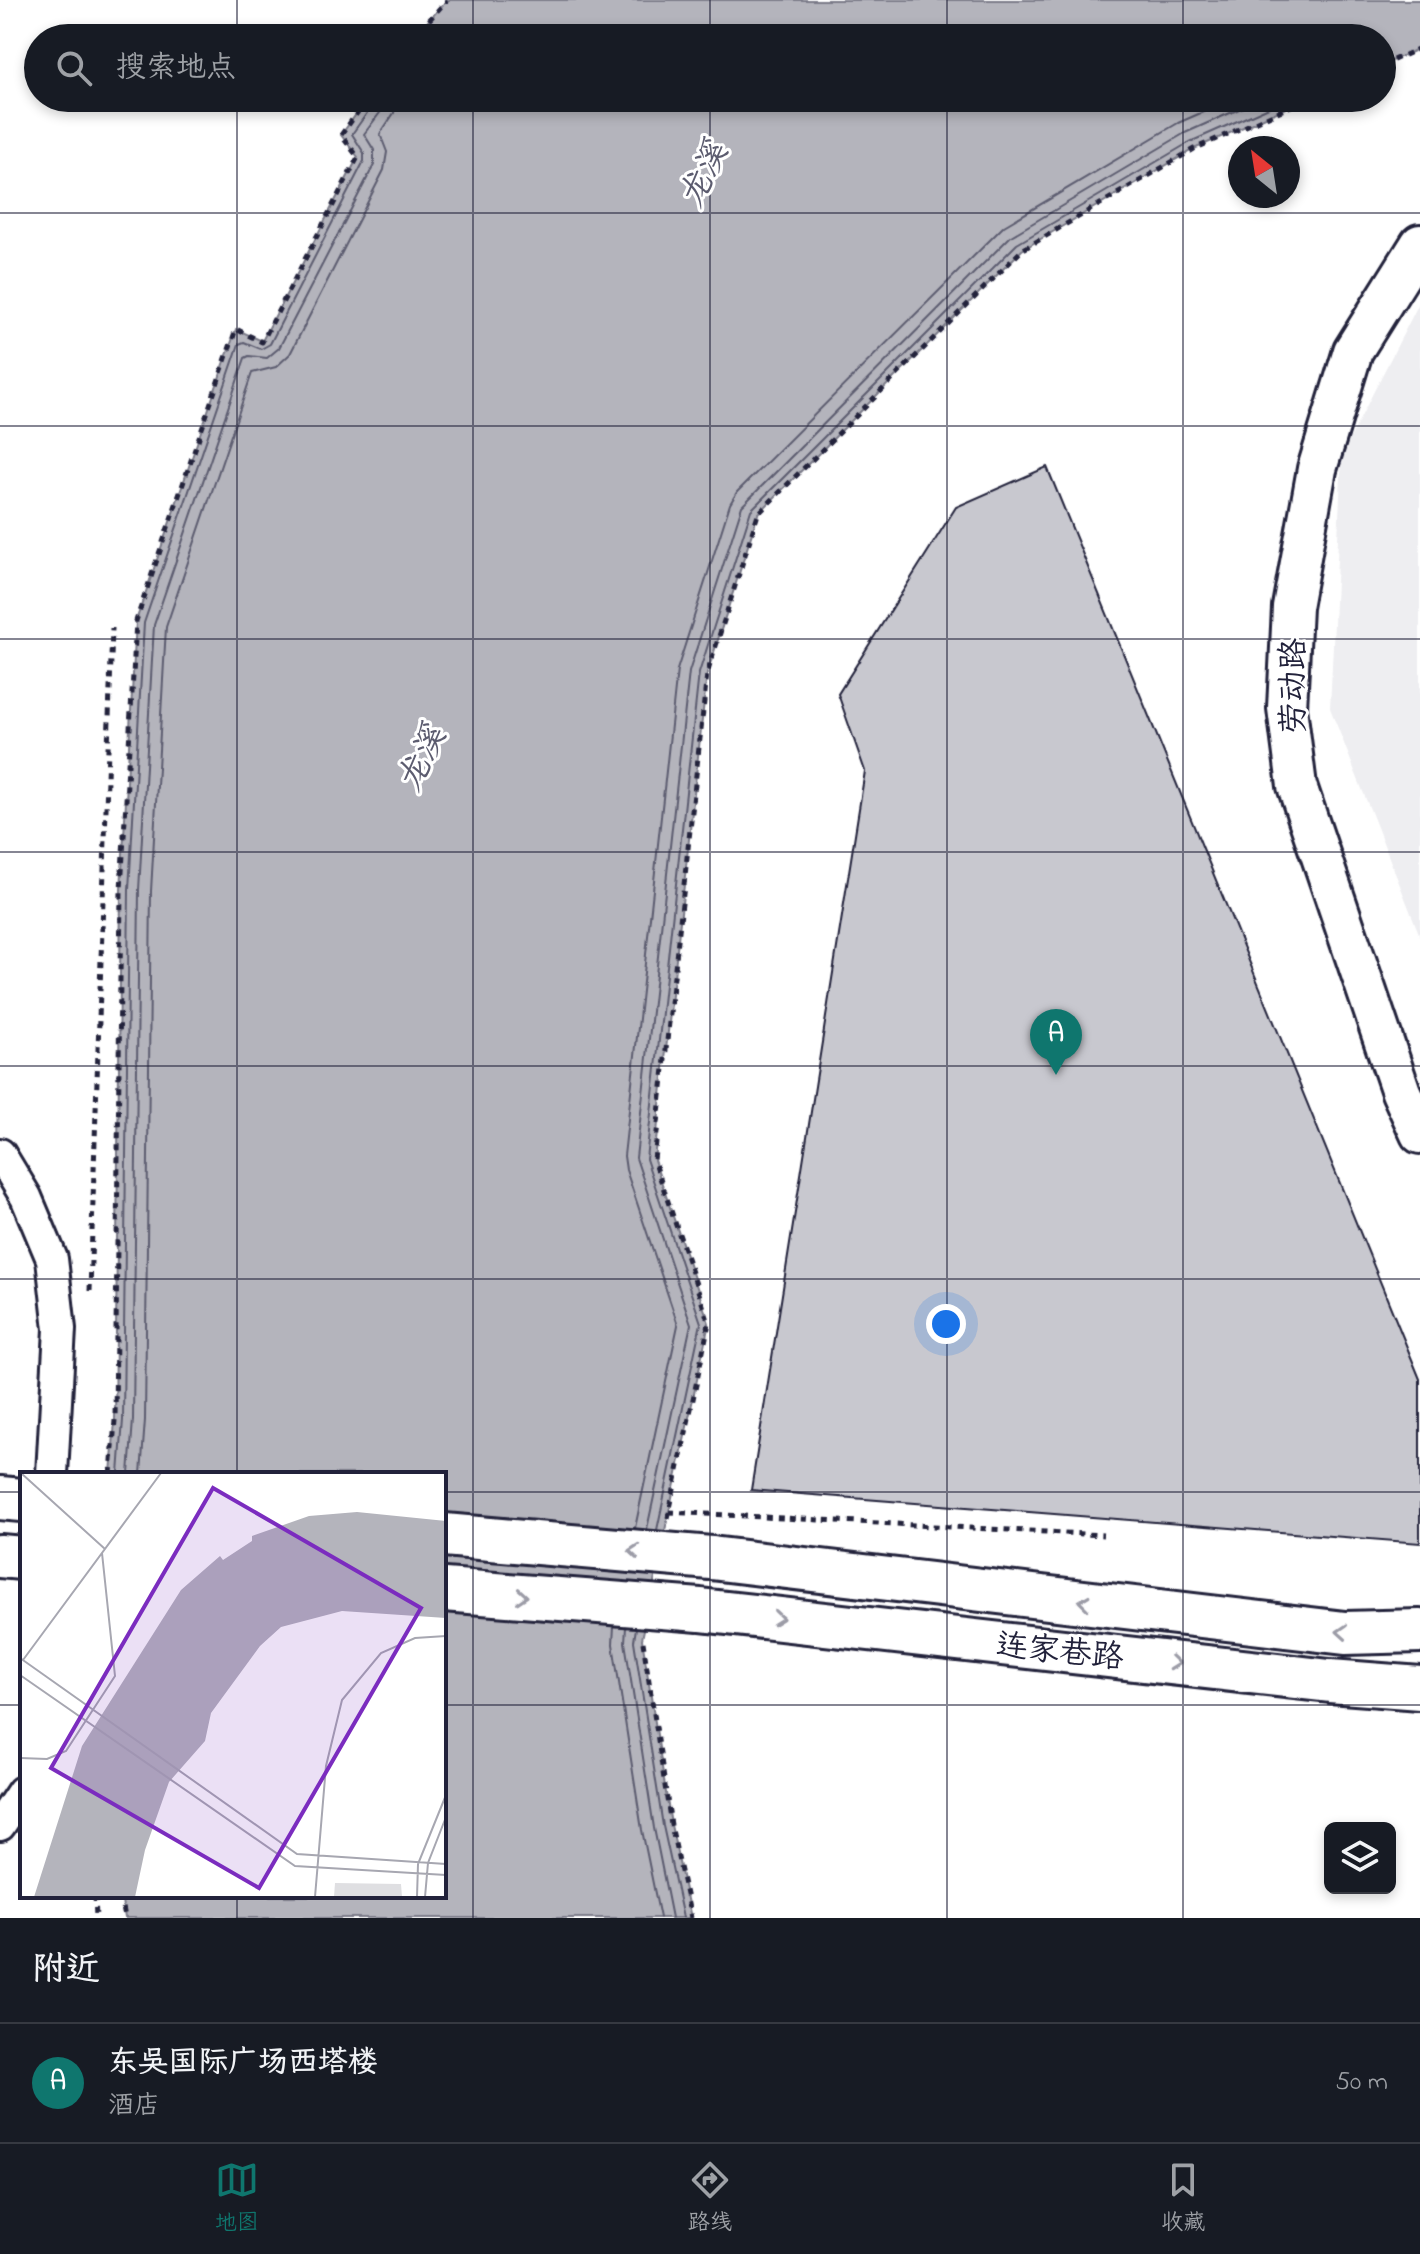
<!DOCTYPE html>
<html lang="zh">
<meta charset="utf-8">
<style>
body{margin:0;font-family:"Indie Flower","LXGW WenKai TC",sans-serif;background:#242831;color:#f1f3f6}
.controls{position:absolute;right:24px;bottom:24px;display:grid;overflow:hidden;border-radius:12px;box-shadow:0 4px 12px #0003}
.controls button{width:72px;height:72px;display:grid;place-items:center;padding:0;border:0;border-bottom:2px solid #363941;background:#171b24;color:#f1f3f6;font:40px sans-serif}
.compass{position:absolute;left:1228px;top:136px;width:72px;height:72px;border-radius:50%;background:#171b24;box-shadow:0 4px 12px #0003;rotate:330deg}
.you{position:absolute;left:946px;top:1324px;width:28px;height:28px;margin:-20px;border:6px solid #fff;border-radius:50%;background:#1a73e8;box-shadow:0 0 0 12px #1a73e833}
.badge{display:grid;place-items:center;width:52px;height:52px;border-radius:50%;background:#0f766e;color:#fff;font-size:26px;font-weight:700}
.pin{position:absolute;translate:-50% -66px;filter:drop-shadow(0 2px 4px #0008)}
.pin::after{content:'';position:absolute;top:42px;width:28px;height:24px;background:inherit;clip-path:polygon(0 0,100% 0,50% 100%)}
.list{margin:0;padding:0;list-style:none}
h2{display:flex;justify-content:space-between;align-items:center;height:104px;margin:0;padding:0 32px;font-size:34px}
h2 small{font-size:26px;font-weight:400;color:#9ea1a6}
.list li{display:grid;grid-template-columns:52px 1fr auto;gap:24px;align-items:center;box-sizing:border-box;height:120px;padding:0 32px;border-top:2px solid #363941}
.list b{display:block;font-size:30px;white-space:nowrap}
.list p{margin:0;font-size:26px;white-space:nowrap;color:#9ea1a6}
.list em{font-size:26px;font-style:normal;color:#9ea1a6}
.icon{flex:none;width:44px;height:44px;fill:none;stroke:currentColor;stroke-width:2;stroke-linecap:round;stroke-linejoin:round}
.map{position:relative;flex:none;width:1420px;height:1918px;overflow:hidden}
.search{position:absolute;background:#171b24;box-shadow:0 4px 12px #0003;left:24px;right:24px;top:24px;height:88px;display:flex;align-items:center;gap:20px;box-sizing:border-box;padding:0 28px;border-radius:44px;color:#9ea1a6;font-size:30px}
.sheet{height:224px;background:#171b24}
nav{display:flex;justify-content:space-around;align-items:center;box-sizing:border-box;height:112px;border-top:2px solid #363941;background:#171b24;font-size:22px;color:#9ea1a6}
nav a{display:grid;justify-items:center;gap:4px}
nav .on{color:#0f766e}
.map>svg:first-child{display:block}
</style>
<div class="map">
<svg width="1420" height="1918" viewBox="0 0 1420 1918">
<rect width="100%" height="100%" fill="#fff"/>
<filter id="ink" filterUnits="userSpaceOnUse"><feTurbulence type="fractalNoise" baseFrequency=".0125" numOctaves="2"/><feDisplacementMap in="SourceGraphic" scale="16" xChannelSelector="R" yChannelSelector="G"/><feConvolveMatrix kernelMatrix="1 2 1 2 8 2 1 2 1" color-interpolation-filters="sRGB"/></filter>
<g filter="url(#ink)">
<path fill="#eeeef1" d="M1420 301V936L1330 708 1342 454Z"/>
<g fill="#b4b4bc" stroke="#7a7a88" stroke-width="2">
<path d="M447 0H1420V48L1382 65V38H413Z"/>
<path d="M368 98H1308L1194 149 1022 250 758 514 707 674 654 1160 709 1323 642 1639 671 1825 691 1918H125L121 1896H444V1474H111L115 1420 121 890 136 621 236 329 262 341 358 157 341 135Z"/>
</g>
<g fill="none" stroke-linecap="round" stroke-linejoin="round">
<g stroke="#5c5c6f" stroke-width="2">
<path d="M119 1474 123 1420 129 890 144 623 239 344 244 342 261 349 270 344 364 161V153L352 134 372 106 374 98"/>
<path d="M129 1474 133 1420 139 890 154 625 245 358 249 356 267 358 279 348 374 165V150L364 134 382 110 384 98"/>
<path d="M141 1474 145 1420 151 891 166 627 252 373 276 367 290 354 384 170 387 152 380 134 394 113 396 98"/>
<path d="M635 1528 678 1325 626 1170 624 1156 677 670 730 504 737 492 1004 226 1178 123 1235 98"/>
<path d="M647 1529 691 1324 636 1158 689 672 742 506 1011 236 1185 133 1264 98"/>
<path d="M657 1530 701 1323 646 1159 699 673 751 510 1017 244 1190 142 1289 98"/>
<path d="M614 1626 613 1644 642 1830 660 1918"/>
<path d="M626 1627 625 1642 654 1828 672 1918"/>
<path d="M636 1628 634 1641 663 1826 683 1918"/>
</g>
</g>
<path fill="#c8c8cf" stroke="#22223b" stroke-width="2" d="M1047 467 1420 1379V1543L751 1490 865 771 838 694 956 507Z"/>
<g fill="none" stroke-linecap="round" stroke-linejoin="round">
<g stroke="#22223b" stroke-width="36">
<g id="minor">
<path d="M0 1154 26 1197 52 1259 60 1329 52 1474"/>
<path d="M0 1825 22 1792"/>
</g>
</g>
<g stroke="#22223b" stroke-width="44">
<path id="tertiary" d="M1420 244 1353 351 1317 469 1292 607 1287 708 1297 786 1401 1092 1420 1134"/>
</g>
<g stroke="#22223b" stroke-width="48">
<g id="secondary">
<path d="M0 1498 22 1500"/>
<path d="M0 1556 22 1558"/>
<path d="M711 1558 1345 1633 1420 1631"/>
<path d="M700 1610 1330 1681 1420 1688"/>
</g>
</g>
<g stroke="#22223b" stroke-width="5" stroke-dasharray="6 6" stroke-linecap="butt">
<path d="M413 38 447 0"/>
<path d="M1382 65 1420 48"/>
<path d="M90 1291 112 628"/>
<path d="M111 1474 115 1420 121 890 136 621 236 329 262 342 358 157 341 135 368 98"/>
<path d="M669 1512 1103 1535"/>
<path d="M668 1518 709 1323 654 1160 707 674 758 514 1022 250 1194 149 1309 98"/>
<path d="M643 1642 671 1825 691 1918"/>
<path d="M95 1896 96 1918"/>
<path d="M121 1896 125 1918"/>
</g>
<use href="#minor" stroke="#fff" stroke-width="30"/>
<use href="#tertiary" stroke="#fff" stroke-width="38"/>
<use href="#secondary" stroke="#fff" stroke-width="42"/>
<g stroke="#22223b" stroke-width="48" stroke-linecap="butt">
<g id="secondary-bridge">
<path d="M444 1535 711 1558"/>
<path d="M444 1590 700 1610"/>
</g>
</g>
<use href="#secondary-bridge" stroke="#fff" stroke-width="42"/>
</g>
<defs><path id="oneway-chevron" d="M-2-3.5L2.5 0L-2 3.5" fill="none" stroke-width="1.6" stroke-linecap="round" stroke-linejoin="round" transform="scale(2)"/></defs>
<g stroke="#9c9ca7">
<use href="#oneway-chevron" transform="translate(634 1551) rotate(-175)"/>
<use href="#oneway-chevron" transform="translate(522 1596) rotate(4)"/>
<use href="#oneway-chevron" transform="translate(1084 1602) rotate(-173)"/>
<use href="#oneway-chevron" transform="translate(778 1618) rotate(6)"/>
<use href="#oneway-chevron" transform="translate(1342 1632) rotate(-176)"/>
<use href="#oneway-chevron" transform="translate(1175 1663) rotate(6)"/>
</g>
</g>
<path fill="none" stroke="#22223b" stroke-width="2" stroke-opacity="0.55" d="M237 0V38M473 0V38M710 0V38M947 0V38M1183 0V38M237 98V1474M473 98V1918M710 98V1918M947 98V1918M1183 98V1918M0 213H1420M0 426H1420M0 639H1420M0 852H1420M0 1066H1420M0 1279H1420M0 1492H22M444 1492H1420M0 1705H22M444 1705H1420M237 1896V1918"/>
<g text-anchor="middle" stroke-width="6" stroke-linejoin="round" paint-order="stroke">
<g font-size="32" fill="#22223b" stroke="#fff">
<text transform="translate(1292 686) rotate(-90)" y="11">劳动路</text>
<text transform="translate(1060 1650) rotate(6)" y="11">连家巷路</text>
</g>
<g font-size="34" font-style="italic" fill="#5c5c6f" stroke="#fff">
<text transform="translate(702 174) rotate(-64)" y="12">龙溪</text>
<text transform="translate(420 758) rotate(-64)" y="12">龙溪</text>
</g>
</g>
<g transform="translate(20 1472)">
<rect width="426" height="426" fill="#fff"/>
<path d="M315 411 381 412 382 425H314Z" fill="#dfdfe2"/>
<path d="M337 40 426 49V146L322 139 261 155 240 174 191 241 185 269 149 310 125 378 115 425H14L62 274 161 118 200 84 203 88 232 69V64L289 44Z" fill="#b4b4bc"/>
<path fill="none" stroke="#a7a7b1" stroke-width="2" d="M1 1 85 77M0 186 277 382 426 392M3 188 141 1M0 203 275 394 426 403M0 286 27 287 46 279 95 204 82 81M295 425 306 294 322 228 361 181 395 166 426 164M397 425 398 392 426 323M405 425 408 391 426 345"/>
<path fill="#7b2cbf" fill-opacity="0.15" stroke="#7b2cbf" stroke-width="4" d="M193 16 401 136 239 416 31 296Z"/>
<rect width="426" height="426" fill="none" stroke="#22223b" stroke-width="4"/>
</g>
</svg>
<div class="controls">
<button><svg class="icon" aria-label="layers" viewBox="0 0 24 24"><path d="M12 4l9 5-9 5-9-5zM3 14l9 5 9-5"/></svg></button>
</div>
<svg class="compass" viewBox="-18 -18 36 36"><path d="M0-13l5 13h-10z" fill="#e53935"/><path d="M0 13l5-13h-10z" fill="#9ea1a6"/></svg>
<div class="you"></div>
<div class="pin badge" style="left:1056px;top:1075px">A</div>
<div class="search"><svg class="icon" aria-label="search" viewBox="0 0 24 24"><circle cx="10" cy="10" r="6"/><path d="M15 15l6 6"/></svg>搜索地点</div>
</div>
<section class="sheet">
<h2>附近<small></small></h2>
<ul class="list">
<li><span class="badge">A</span><div><b>东吴国际广场西塔楼</b><p>酒店</p></div><em>50 m</em></li>
</ul>
</section>
<nav>
<a class="on"><svg class="icon" aria-label="map" viewBox="0 0 24 24"><path d="M3 6l6-2 6 2 6-2v14l-6 2-6-2-6 2zM9 4v14M15 6v14"/></svg>地图</a>
<a><svg class="icon" aria-label="directions" viewBox="0 0 24 24"><path d="M12 3l9 9-9 9-9-9zM9 14v-3h6M13 9l2 2-2 2"/></svg>路线</a>
<a><svg class="icon" aria-label="saved" viewBox="0 0 24 24"><path d="M7 4h10v16l-5-4-5 4z"/></svg>收藏</a>
</nav>
